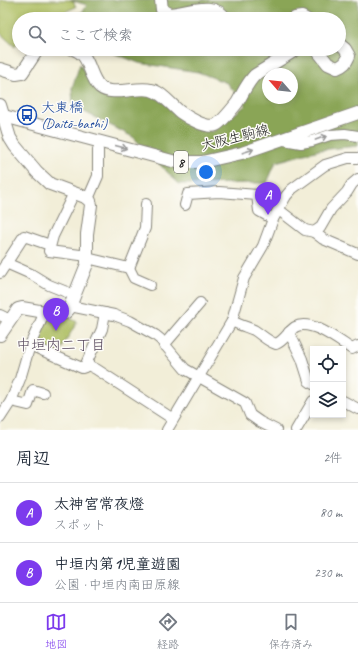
<!DOCTYPE html>
<html lang="ja">
<meta charset="utf-8">
<style>
body{margin:0;font-family:Caveat,"Klee One",sans-serif;background:#f6f6f7;color:#1f2937}
.controls{position:absolute;right:12px;bottom:12px;display:grid;overflow:hidden;border-radius:0px;box-shadow:0 2px 6px #0003}
.controls button{width:36px;height:36px;display:grid;place-items:center;padding:0;border:0;border-bottom:1px solid #e0e1e3;background:#fff;color:#1f2937;font:20px sans-serif}
.compass{position:absolute;left:262px;top:68px;width:36px;height:36px;border-radius:50%;background:#fff;box-shadow:0 2px 6px #0003;rotate:298deg}
.you{position:absolute;left:206px;top:172px;width:14px;height:14px;margin:-10px;border:3px solid #fff;border-radius:50%;background:#1a73e8;box-shadow:0 0 0 6px #1a73e833}
.badge{display:grid;place-items:center;width:26px;height:26px;border-radius:50%;background:#7c3aed;color:#fff;font-size:13px;font-weight:700}
.pin{position:absolute;translate:-50% -33px;filter:drop-shadow(0 1px 2px #0008)}
.pin::after{content:'';position:absolute;top:21px;width:14px;height:12px;background:inherit;clip-path:polygon(0 0,100% 0,50% 100%)}
.list{margin:0;padding:0;list-style:none}
h2{display:flex;justify-content:space-between;align-items:center;height:52px;margin:0;padding:0 16px;font-size:17px}
h2 small{font-size:13px;font-weight:400;color:#747a83}
.list li{display:grid;grid-template-columns:26px 1fr auto;gap:12px;align-items:center;box-sizing:border-box;height:60px;padding:0 16px;border-top:1px solid #e0e1e3}
.list b{display:block;font-size:15px;white-space:nowrap}
.list p{margin:0;font-size:13px;white-space:nowrap;color:#747a83}
.list em{font-size:13px;font-style:normal;color:#747a83}
.icon{flex:none;width:22px;height:22px;fill:none;stroke:currentColor;stroke-width:2;stroke-linecap:round;stroke-linejoin:round}
.map{position:relative;flex:none;width:358px;height:430px;overflow:hidden}
.search{position:absolute;background:#fff;box-shadow:0 2px 6px #0003;left:12px;right:12px;top:12px;height:44px;display:flex;align-items:center;gap:10px;box-sizing:border-box;padding:0 14px;border-radius:22px;color:#747a83;font-size:15px}
.sheet{height:172px;background:#fff}
nav{display:flex;justify-content:space-around;align-items:center;box-sizing:border-box;height:56px;border-top:1px solid #e0e1e3;background:#fff;font-size:11px;color:#747a83}
nav a{display:grid;justify-items:center;gap:2px}
nav .on{color:#7c3aed}
.map>svg:first-child{display:block}
</style>
<div class="map">
<svg width="358" height="430" viewBox="0 0 358 430">
<rect width="100%" height="100%" fill="#fdfcf7"/>
<filter id="ink" filterUnits="userSpaceOnUse"><feTurbulence type="fractalNoise" baseFrequency=".025" numOctaves="2"/><feDisplacementMap in="SourceGraphic" scale="8" xChannelSelector="R" yChannelSelector="G"/><feConvolveMatrix kernelMatrix="1 2 1 2 8 2 1 2 1" color-interpolation-filters="sRGB"/></filter>
<filter id="wash" filterUnits="userSpaceOnUse"><feTurbulence type="fractalNoise" baseFrequency=".012" numOctaves="4" result="noise"/><feDisplacementMap in="SourceGraphic" scale="16" xChannelSelector="R" yChannelSelector="G"/><feGaussianBlur stdDeviation="0.9" result="paint"/><feColorMatrix in="noise" values="0 0 0 0 0 0 0 0 0 0 0 0 0 0 0 0 0 1.4 0 .05"/><feComposite in="paint" operator="in"/></filter>
<g filter="url(#wash)">
<rect width="100%" height="100%" fill="#f2eed8"/>
<g fill="#adbe61" stroke="#646d3e">
<path d="M0 0H73L76 7C61 13 49 22 34 16L30 19H19V38L15 47 0 33Z"/>
<path d="M49 314H63L77 322 56 358 35 344Z"/>
</g>
<path fill="#8aa557" stroke="#53603a" fill-rule="evenodd" d="M70 0H358V146L319 150 276 162 267 183 179 184 133 137 73 106 72 88 80 64 94 88 150 93 199 127 212 132 246 105 227 83 198 72 139 63 103 49H339V19H77L87 5ZM268 74H292V98H268Z"/>
</g>
<g filter="url(#ink)">
<g fill="none" stroke-linecap="round" stroke-linejoin="round">
<g stroke="#87857a" stroke-width="12">
<g id="minor">
<path d="M284 140 301 143 312 141 330 135 345 134 358 136"/>
<path d="M74 193 53 236 49 251 88 256"/>
<path d="M88 199 98 176V150"/>
<path d="M185 205 188 194 219 192 257 195 259 211 273 219"/>
<path d="M279 210 305 230 314 232 320 228 331 209 347 192 352 184 358 179"/>
<path d="M314 232 323 239 358 254"/>
<path d="M87 258 129 268 145 228 146 204"/>
<path d="M6 263 31 274 49 285 74 295"/>
<path d="M129 268 134 278 150 285"/>
<path d="M0 273 24 236 50 245"/>
<path d="M70 306 114 315 130 321 155 335 160 339 185 369 245 403 250 415 260 422 276 430"/>
<path d="M0 315 10 320"/>
<path d="M232 321C239 325 247 327 254 330 262 335 267 341 276 344 284 341 288 332 295 327 311 318 339 341 352 349L358 346"/>
<path d="M289 332 302 359 309 381 313 384"/>
<path d="M30 345 82 368 85 367 86 364 96 369 173 419"/>
<path d="M164 345 200 303"/>
<path d="M86 364 102 329 105 313"/>
<path d="M11 401 28 405 33 390 43 393"/>
<path d="M343 401 358 409"/>
<path d="M0 418 11 401 20 379 30 345 45 312"/>
<path d="M167 430 232 321 244 278 263 246 273 219 286 196 292 189 325 165 348 158H358"/>
<path d="M296 430 313 401"/>
</g>
</g>
<g stroke="#87857a" stroke-width="14">
<g id="major">
<path d="M161 0 162 10 169 14C189 13 213 0 226 19"/>
<path d="M293 19 295 18 302 17 306 19"/>
<path d="M73 49C91 54 88 76 100 87 112 97 137 86 151 90 162 92 171 105 180 112 187 117 206 129 216 125 222 122 233 108 237 103 243 93 247 83 255 75L297 49"/>
<path d="M316 49 328 64 337 68C344 65 346 63 349 56L345 49 339 44"/>
<path d="M0 69 16 74 22 73 38 49"/>
<path d="M0 105 10 138 15 146 37 172 50 184 85 197 90 201 91 205 87 234V264L69 309 65 313 45 312 22 308 18 309 0 335"/>
<path d="M0 115 176 162H202L242 153 358 113"/>
</g>
</g>
<use href="#minor" stroke="#fff" stroke-width="10"/>
<use href="#major" stroke="#fff" stroke-width="12"/>
</g>
<defs><path id="oneway-shaft" d="M-6 0H5M1.5-3L5.5 0L1.5 3" fill="none" stroke-width="1.6" stroke-linecap="round" stroke-linejoin="round"/></defs>
<g stroke="#999">
<use href="#oneway-shaft" transform="translate(321 138) rotate(-20)"/>
<use href="#oneway-shaft" transform="translate(121 147) rotate(15)"/>
<use href="#oneway-shaft" transform="translate(248 151) rotate(-18)"/>
</g>
</g>
<defs>
<g id="bus-ring" transform="scale(1)"><circle r="9.5" fill="#fdfcf7" stroke="#1a4fb4" stroke-width="1.5"/><path d="M-5-6H5V4H4V6H2V4H-2V6H-4V4H-5ZM-3.5-4V0h7V-4ZM-3.5 1.2v1.5H-2V1.2ZM2 1.2v1.5H3.5V1.2Z" fill="#1a4fb4"/></g>
</defs>
<g fill-rule="evenodd">
<use href="#bus-ring" x="27" y="115"/>
</g>
<g text-anchor="middle" stroke-width="3" stroke-linejoin="round" paint-order="stroke">
<rect fill="#fdfcf7" stroke="#605f5e" stroke-width="1" x="174" y="151" width="14" height="22" rx="3"/>
<g font-size="13" font-weight="bold" fill="#1c1c1c">
<text x="181" y="167">8</text>
</g>
<g font-size="14" fill="#164399" stroke="#fdfcf7" text-anchor="start">
<text x="41" y="112">大東橋<tspan x="41" dy="16">(Daitō-bashi)</tspan></text>
</g>
<g font-size="14" fill="#1c1c1c" stroke="#fdfcf7">
<text transform="translate(235 137) rotate(-14)" y="5">大阪生駒線</text>
</g>
<g font-size="15" fill="#594a5f" stroke="#fdfcf7">
<text x="61" y="350">中垣内二丁目</text>
</g>
</g>
</svg>
<div class="controls">
<button><svg class="icon" aria-label="locate" viewBox="0 0 24 24"><circle cx="12" cy="12" r="6"/><path d="M12 2v4M12 18v4M2 12h4M18 12h4"/></svg></button>
<button><svg class="icon" aria-label="layers" viewBox="0 0 24 24"><path d="M12 4l9 5-9 5-9-5zM3 14l9 5 9-5"/></svg></button>
</div>
<svg class="compass" viewBox="-18 -18 36 36"><path d="M0-13l5 13h-10z" fill="#e53935"/><path d="M0 13l5-13h-10z" fill="#747a83"/></svg>
<div class="you"></div>
<div class="pin badge" style="left:268px;top:215px">A</div>
<div class="pin badge" style="left:56px;top:331px">B</div>
<div class="search"><svg class="icon" aria-label="search" viewBox="0 0 24 24"><circle cx="10" cy="10" r="6"/><path d="M15 15l6 6"/></svg>ここで検索</div>
</div>
<section class="sheet">
<h2>周辺<small>2件</small></h2>
<ul class="list">
<li><span class="badge">A</span><div><b>太神宮常夜燈</b><p>スポット</p></div><em>80 m</em></li>
<li><span class="badge">B</span><div><b>中垣内第1児童遊園</b><p>公園 · 中垣内南田原線</p></div><em>230 m</em></li>
</ul>
</section>
<nav>
<a class="on"><svg class="icon" aria-label="map" viewBox="0 0 24 24"><path d="M3 6l6-2 6 2 6-2v14l-6 2-6-2-6 2zM9 4v14M15 6v14"/></svg>地図</a>
<a><svg class="icon" aria-label="directions" viewBox="0 0 24 24"><path d="M12 3l9 9-9 9-9-9zM9 14v-3h6M13 9l2 2-2 2"/></svg>経路</a>
<a><svg class="icon" aria-label="saved" viewBox="0 0 24 24"><path d="M7 4h10v16l-5-4-5 4z"/></svg>保存済み</a>
</nav>
